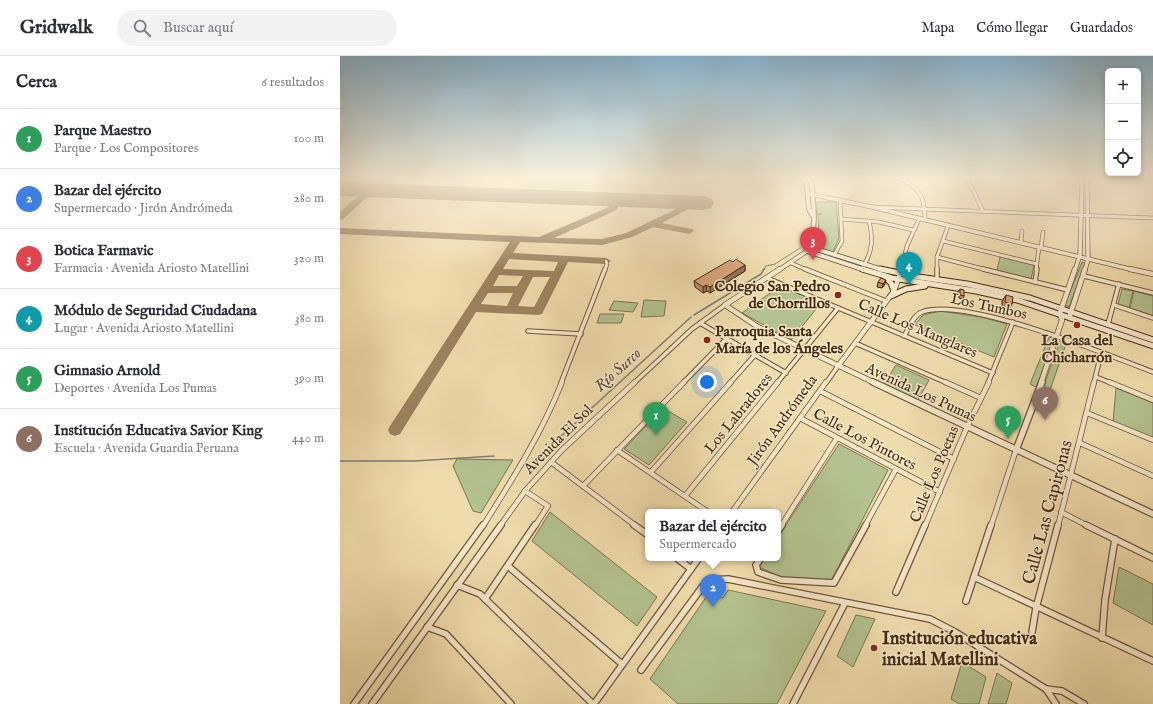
<!DOCTYPE html>
<html lang="es">
<meta charset="utf-8">
<style>
body{margin:0;font-family:"IM FELL English",serif;background:#f2f2f3;color:#2b2b33}
.controls{position:absolute;right:12px;top:12px;display:grid;overflow:hidden;border-radius:6px;box-shadow:0 2px 6px #0003}
.controls button{width:36px;height:36px;display:grid;place-items:center;padding:0;border:0;border-bottom:1px solid #e1e1e2;background:#fff;color:#2b2b33;font:20px sans-serif}
.you{position:absolute;left:367px;top:326px;width:14px;height:14px;margin:-10px;border:3px solid #fff;border-radius:50%;background:#1a73e8;box-shadow:0 0 0 6px #1a73e833}
.badge{display:grid;place-items:center;width:26px;height:26px;border-radius:50%;background:#0f766e;color:#fff;font-size:13px;font-weight:700}
.pin{position:absolute;translate:-50% -33px;filter:drop-shadow(0 1px 2px #0008)}
.pin::after{content:'';position:absolute;top:21px;width:14px;height:12px;background:inherit;clip-path:polygon(0 0,100% 0,50% 100%)}
.popup{position:absolute;left:305px;top:453px;width:136px;height:52px;box-sizing:border-box;display:grid;place-content:center;border-radius:6px;background:#fff;filter:drop-shadow(0 1px 3px #0005);font-size:13px;white-space:nowrap;color:#7c7c81}
.popup b{font-size:15px;color:#2b2b33}
.popup::after{content:'';position:absolute;left:50%;top:100%;margin-left:-8px;border:8px solid transparent;border-top-color:#fff}
.list{margin:0;padding:0;list-style:none}
h2{display:flex;justify-content:space-between;align-items:center;height:52px;margin:0;padding:0 16px;font-size:17px}
h2 small{font-size:13px;font-weight:400;color:#7c7c81}
.list li{display:grid;grid-template-columns:26px 1fr auto;gap:12px;align-items:center;box-sizing:border-box;height:60px;padding:0 16px;border-top:1px solid #e1e1e2}
.list b{display:block;font-size:15px;white-space:nowrap}
.list p{margin:0;font-size:13px;white-space:nowrap;color:#7c7c81}
.list em{font-size:13px;font-style:normal;color:#7c7c81}
.icon{flex:none;width:22px;height:22px;fill:none;stroke:currentColor;stroke-width:2;stroke-linecap:round;stroke-linejoin:round}
.map{position:relative;flex:none;width:813px;height:648px;overflow:hidden}
header{display:flex;align-items:center;gap:24px;box-sizing:border-box;height:56px;padding:0 20px;background:#fff;border-bottom:1px solid #e1e1e2}
header strong{font-size:19px}
nav{display:flex;gap:22px;margin-inline-start:auto;font-size:14px}
.search{width:280px;height:36px;background:#f2f2f3;display:flex;align-items:center;gap:10px;box-sizing:border-box;padding:0 14px;border-radius:22px;color:#7c7c81;font-size:15px}
main{display:flex}
aside{flex:1;background:#fff}
.map>svg:first-child{display:block}
</style>
<header>
<strong>Gridwalk</strong>
<div class="search"><svg class="icon" aria-label="search" viewBox="0 0 24 24"><circle cx="10" cy="10" r="6"/><path d="M15 15l6 6"/></svg>Buscar aquí</div>
<nav><a>Mapa</a><a>Cómo llegar</a><a>Guardados</a></nav>
</header>
<main>
<aside>
<h2>Cerca<small>6 resultados</small></h2>
<ul class="list">
<li><span class="badge" style="background:#2e9e5b">1</span><div><b>Parque Maestro</b><p>Parque · Los Compositores</p></div><em>100 m</em></li>
<li><span class="badge" style="background:#3f7fe0">2</span><div><b>Bazar del ejército</b><p>Supermercado · Jirón Andrómeda</p></div><em>280 m</em></li>
<li><span class="badge" style="background:#e0444e">3</span><div><b>Botica Farmavic</b><p>Farmacia · Avenida Ariosto Matellini</p></div><em>320 m</em></li>
<li><span class="badge" style="background:#0f9aa8">4</span><div><b>Módulo de Seguridad Ciudadana</b><p>Lugar · Avenida Ariosto Matellini</p></div><em>380 m</em></li>
<li><span class="badge" style="background:#2e9e5b">5</span><div><b>Gimnasio Arnold</b><p>Deportes · Avenida Los Pumas</p></div><em>390 m</em></li>
<li><span class="badge" style="background:#8d6e63">6</span><div><b>Institución Educativa Savior King</b><p>Escuela · Avenida Guardia Peruana</p></div><em>440 m</em></li>
</ul>
</aside>
<div class="map">
<svg width="813" height="648" viewBox="0 0 813 648">
<rect width="100%" height="100%" fill="#efdcac"/>
<filter id="stains"><feTurbulence type="fractalNoise" baseFrequency=".005" numOctaves="4"/><feColorMatrix values="0 0 0 0 .2 0 0 0 0 .09 0 0 0 0 .02 0 0 0 .5 -.17"/></filter>
<radialGradient id="worn" r=".72"><stop offset=".6" stop-color="#630" stop-opacity="0"/><stop offset="1" stop-color="#630" stop-opacity=".3"/></radialGradient>
<g fill="#b3c28e" stroke="#7c764f">
<path d="M477 146H496L499 182 493 196 476 190 479 182 478 158H482H477Z"/>
<path d="M660 201 694 209 691 224 657 214Z"/>
<path d="M742 206 745 207 729 251 725 249Z"/>
<path d="M440 230 481 247 451 284 402 257Z"/>
<path d="M782 233 793 235 789 252 778 248Z"/>
<path d="M794 235 813 240V261L790 253Z"/>
<path d="M304 244 326 245 324 260 301 261Z"/>
<path d="M274 245 298 247 293 256 269 254Z"/>
<path d="M600 255 641 261 667 268 654 301 575 269 583 259Z"/>
<path d="M260 258H284L281 267H257Z"/>
<path d="M709 281 715 283 696 331 690 328Z"/>
<path d="M720 285 726 288 709 337 702 334Z"/>
<path d="M556 309 589 324 578 344 544 328Z"/>
<path d="M776 332 813 347V383L773 366Z"/>
<path d="M323 352 347 366 309 409 284 393Z"/>
<path d="M499 388 548 414 491 525 441 521 419 511 424 502H438V481Z"/>
<path d="M117 403 173 404 141 457 133 455 113 410Z"/>
<path d="M210 456 317 541 297 570 192 485Z"/>
<path d="M779 511 813 528V569L773 547Z"/>
<path d="M371 534 383 542 388 534 486 555 437 648H338L310 623Z"/>
<path d="M516 559 535 563 513 611 497 600Z"/>
<path d="M622 606 646 621 639 648H619L611 643Z"/>
<path d="M657 617 672 627 666 648H648Z"/>
</g>
<g fill="none" stroke-linecap="round" stroke-linejoin="round">
<path stroke="#7a8072" stroke-width="1" d="M424 214 426 210 435 208 460 192"/>
<g stroke="#7a8072" stroke-width="1.5">
<path d="M354 259 421 218 424 213"/>
<path d="M219 382 351 261"/>
<path d="M0 405H75L154 400"/>
</g>
<g fill="#9a845e" fill-rule="evenodd">
<path d="M20 131 23 132 26 136 44 132 48 135 47 137 33 139 25 143 3 163 0 164V156L18 140 19 138 16 134Z"/>
<path d="M270 140 273 141 280 148 275 155 214 182 262 183 286 177 353 145H359L360 147 322 167 352 173 354 175 349 178 313 171 292 181 262 189 180 186 173 197 266 202 271 205 266 208 228 206 202 258 198 259 136 256 60 378 55 380 50 378 48 374 50 370 170 186 0 178V172L199 181 269 151 271 148 266 143ZM169 203 218 206 214 215 163 213ZM159 219 183 220 177 230H153ZM193 221H210L194 251 178 250ZM148 237H173L167 250 141 248Z"/>
</g>
<path fill="#9a845e" fill-rule="evenodd" d="M0 126 363 140 371 142 374 147 371 152 363 154 0 140Z"/>
<g stroke="#6f5737" stroke-width="4.5">
<g id="minor-far3">
<path d="M559 122C580 132 585 141 585 164"/>
<path d="M627 122 643 155"/>
<path d="M532 151 813 162"/>
<path d="M501 163 539 166 573 174"/>
<path d="M603 185 697 208"/>
<path d="M681 187 682 175"/>
<path d="M701 192 703 176"/>
<path d="M494 199 502 185 500 144"/>
<path d="M597 201 647 214"/>
<path d="M451 207 467 214"/>
<path d="M524 209C533 194 533 182 529 165"/>
<path d="M265 214 267 208 266 205"/>
<path d="M561 214 567 190 579 163"/>
<path d="M597 214V201L608 170"/>
<path d="M696 214 699 191"/>
</g>
</g>
<g stroke="#6f5737" stroke-width="5.5">
<g id="minor-far2">
<path d="M465 213 546 245"/>
<path d="M597 213V224"/>
<path d="M643 213 728 234"/>
<path d="M560 218 561 213"/>
<path d="M744 220 813 237"/>
<path d="M427 222 653 317"/>
<path d="M695 226 697 213"/>
<path d="M774 249 813 262"/>
<path d="M360 267 446 317"/>
<path d="M768 268 779 228"/>
<path d="M188 275 241 278"/>
<path d="M564 280C569 273 573 259 582 256 624 240 768 299 813 316"/>
<path d="M515 287 607 327"/>
<path d="M756 321 771 327"/>
<path d="M221 327 265 213"/>
<path d="M294 327 352 273 385 249"/>
<path d="M343 327 386 283"/>
<path d="M390 327 414 300"/>
<path d="M437 327 498 252"/>
<path d="M486 327 498 310"/>
<path d="M648 327 673 266"/>
<path d="M754 327 761 297"/>
</g>
</g>
<g stroke="#6f5737" stroke-width="6">
<g id="minor-far1">
<path d="M605 326 641 342"/>
<path d="M769 326 813 344"/>
<path d="M480 335 614 403"/>
<path d="M747 357 813 384"/>
<path d="M460 362 600 436"/>
<path d="M740 387 813 420"/>
<path d="M277 394 368 456"/>
<path d="M211 406 296 470"/>
<path d="M311 416 391 326"/>
<path d="M243 430 344 326"/>
<path d="M185 435 208 450 195 470"/>
<path d="M345 440 438 326"/>
<path d="M392 456 486 326"/>
<path d="M721 456 748 470"/>
<path d="M143 470C172 424 202 377 222 326"/>
<path d="M160 470 185 435 222 394 295 326"/>
<path d="M441 470 497 382"/>
<path d="M525 470 556 413"/>
<path d="M585 470 627 371 649 326"/>
<path d="M651 470 676 394"/>
<path d="M718 470 754 326"/>
</g>
</g>
<g stroke="#6f5737" stroke-width="8">
<g id="minor">
<path d="M294 469 308 479"/>
<path d="M746 469 813 502"/>
<path d="M438 475 442 469"/>
<path d="M337 502 351 513"/>
<path d="M421 502 416 509 418 516 441 524 494 527 526 469"/>
<path d="M168 510 282 608"/>
<path d="M634 521 813 605"/>
<path d="M117 529 140 538 253 648"/>
<path d="M556 536 585 469"/>
<path d="M145 543 195 469"/>
<path d="M626 545 651 469"/>
<path d="M87 571 106 578 171 648"/>
<path d="M692 576 696 552 718 469"/>
<path d="M762 582 765 544 775 483"/>
<path d="M301 614 363 530 372 524 388 523 590 563 615 576 706 633 716 648"/>
<path d="M706 633 722 635 744 648"/>
<path d="M14 648 143 469"/>
<path d="M32 648 161 469"/>
<path d="M254 648 359 502"/>
<path d="M453 648 505 547"/>
</g>
</g>
<g stroke="#6f5737" stroke-width="5">
<g id="tertiary-far2">
<path d="M431 122 471 124"/>
<path d="M469 138 532 151 794 214"/>
<path d="M439 214 467 195"/>
<path d="M735 214 740 199 742 122"/>
<path d="M745 214 748 203 747 122"/>
</g>
</g>
<g stroke="#6f5737" stroke-width="6">
<g id="tertiary-far1">
<path d="M440 213 385 249 418 271 535 327"/>
<path d="M790 213 813 218"/>
<path d="M730 259 745 213"/>
<path d="M498 310 554 235 560 218"/>
<path d="M701 327 722 264 720 257 735 213"/>
</g>
</g>
<g stroke="#6f5737" stroke-width="8">
<g id="tertiary">
<path d="M533 326 813 458"/>
<path d="M676 394 702 326"/>
</g>
</g>
<g stroke="#442b10" stroke-width="5.5">
<g id="secondary-far1">
<path d="M466 122 469 153 472 159"/>
<path d="M471 122C473 146 478 173 467 195L525 214"/>
<path d="M470 191 543 214"/>
</g>
</g>
<g stroke="#442b10" stroke-width="7">
<g id="secondary">
<path d="M522 213 552 222 636 235 677 244 813 290"/>
<path d="M540 213 579 221 627 228 690 242 813 284"/>
<path d="M545 221 551 227 554 235"/>
<path d="M551 240 566 233 585 230"/>
</g>
</g>
<use href="#minor-far3" stroke="#f5e8c9" stroke-width="3"/>
<use href="#minor-far2" stroke="#f5e8c9" stroke-width="3.5"/>
<use href="#minor-far1" stroke="#f5e8c9" stroke-width="4.5"/>
<use href="#minor" stroke="#f5e8c9" stroke-width="5.5"/>
<use href="#tertiary-far2" stroke="#f5e8c9" stroke-width="3.5"/>
<use href="#tertiary-far1" stroke="#f5e8c9" stroke-width="4.5"/>
<use href="#tertiary" stroke="#f5e8c9" stroke-width="5.5"/>
<use href="#secondary-far1" stroke="#f5e8c9" stroke-width="4"/>
<use href="#secondary" stroke="#f5e8c9" stroke-width="5"/>
</g>
<g fill="#ba8c68" stroke="#442b10">
<path d="M405 209V215L370 237 367 235 363 237 355 231 354 225Z"/>
<path d="M538 226 545 228 542 232 537 231Z"/>
<path d="M620 233 624 240 623 243 619 242 618 236Z"/>
<path d="M666 239 672 248 669 254 662 252V245Z"/>
</g>
<g fill="#977255" stroke="#442b10">
<path d="M405 209V215L370 237V231Z"/>
<path d="M546 224 545 228 542 232 543 228Z"/>
<path d="M366 229 367 235 363 237V231Z"/>
</g>
<g fill="#d8a379" stroke="#442b10">
<path d="M396 203 405 209 370 231 366 229 363 231 354 225 390 204 393 206Z"/>
<path d="M541 222 546 224 543 228 538 226Z"/>
<path d="M620 233 624 234V240L620 239Z"/>
<path d="M666 239 673 241 672 248 665 246Z"/>
</g>
<linearGradient id="sky" x2="0" y2="1"><stop stop-color="#8ab6d3"/><stop offset="0.57" stop-color="#f8efda"/><stop offset="1" stop-color="#f8efda" stop-opacity="0"/></linearGradient>
<rect width="813" height="213" fill="url(#sky)"/>
<g fill="#8f2418" stroke="#f5e8c9" stroke-width="1.5">
<circle cx="498" cy="239" r="4"/>
<circle cx="737" cy="269" r="4"/>
<circle cx="367" cy="284" r="4"/>
<circle cx="534" cy="592" r="4"/>
</g>
<g text-anchor="middle" stroke-width="3" stroke-linejoin="round" paint-order="stroke">
<g font-size="15" font-weight="bold" fill="#442b10" stroke="#f5e8c9" text-anchor="end">
<text x="490" y="235">Colegio San Pedro<tspan x="490" dy="17">de Chorrillos</tspan></text>
<text x="375" y="280" text-anchor="start">Parroquia Santa<tspan x="375" dy="17">María de los Ángeles</tspan></text>
<text x="737" y="289" text-anchor="middle">La Casa del<tspan x="737" dy="17">Chicharrón</tspan></text>
</g>
<g font-size="15" fill="#442b10" stroke="#f5e8c9">
<text transform="translate(649 250) rotate(12)" y="5">Los Tumbos</text>
<text transform="translate(578 272) rotate(23)" y="5">Calle Los Manglares</text>
<text transform="translate(581 336) rotate(25)" y="5">Avenida Los Pumas</text>
<text transform="translate(398 357) rotate(-51)" y="5">Los Labradores</text>
<text transform="translate(442 364) rotate(-54)" y="5">Jirón Andrómeda</text>
<text transform="translate(218 383) rotate(-45)" y="5">Avenida El Sol</text>
<text transform="translate(525 383) rotate(28)" y="5">Calle Los Pintores</text>
<text transform="translate(594 418) rotate(-67)" y="5">Calle Los Poetas</text>
</g>
<g font-size="16" font-style="italic" fill="#5a4e39" stroke="#f5e8c9">
<text transform="translate(277 313) rotate(-42)" y="6">Río Surco</text>
</g>
<g font-size="18" fill="#442b10" stroke="#f5e8c9">
<text transform="translate(707 456) rotate(-75)" y="6">Calle Las Capironas</text>
</g>
<g font-size="18" font-weight="bold" fill="#442b10" stroke="#f5e8c9" text-anchor="start">
<text x="542" y="588">Institución educativa<tspan x="542" dy="21">inicial Matellini</tspan></text>
</g>
</g>
<rect width="100%" height="100%" filter="url(#stains)"/>
<rect width="100%" height="100%" fill="url(#worn)"/>
</svg>
<div class="controls">
<button>+</button>
<button>−</button>
<button><svg class="icon" aria-label="locate" viewBox="0 0 24 24"><circle cx="12" cy="12" r="6"/><path d="M12 2v4M12 18v4M2 12h4M18 12h4"/></svg></button>
</div>
<div class="you"></div>
<div class="pin badge" style="left:316px;top:379px;background:#2e9e5b">1</div>
<div class="pin badge" style="left:373px;top:551px;background:#3f7fe0">2</div>
<div class="popup"><b>Bazar del ejército</b>Supermercado</div>
<div class="pin badge" style="left:473px;top:204px;background:#e0444e">3</div>
<div class="pin badge" style="left:569px;top:229px;background:#0f9aa8">4</div>
<div class="pin badge" style="left:668px;top:383px;background:#2e9e5b">5</div>
<div class="pin badge" style="left:705px;top:364px;background:#8d6e63">6</div>
</div>
</main>
